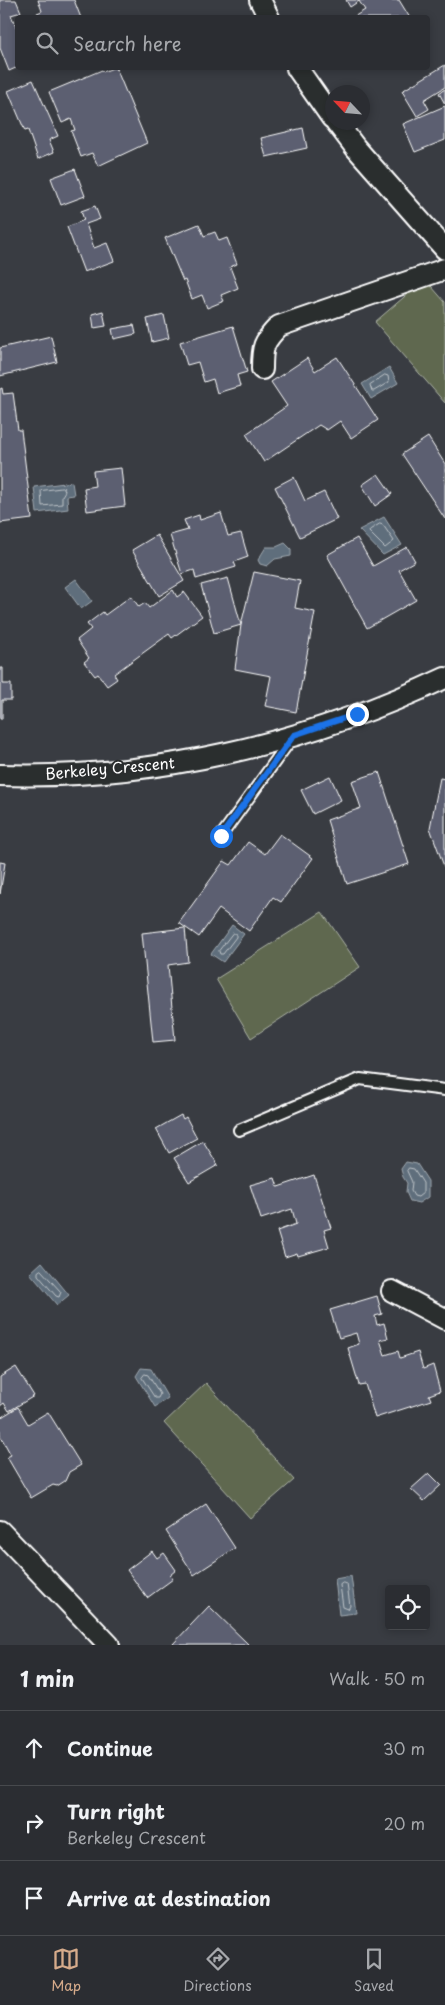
<!DOCTYPE html>
<meta charset="utf-8">
<style>
body{margin:0;font-family:"Playpen Sans",sans-serif;background:#37393e;color:#f1f3f6}
.controls{position:absolute;right:15px;bottom:15px;display:grid;overflow:hidden;border-radius:5px;box-shadow:0 2px 8px #0003}
.controls button{width:45px;height:45px;display:grid;place-items:center;padding:0;border:0;border-bottom:1px solid #47494d;background:#2b2d32;color:#f1f3f6;font:25px sans-serif}
.compass{position:absolute;left:325px;top:85px;width:45px;height:45px;border-radius:50%;background:#2b2d32;box-shadow:0 2px 8px #0003;rotate:296deg}
.stop{position:absolute;width:15px;height:15px;margin:-11px;border:4px solid #1a73e8;border-radius:50%;background:#fff}
.stop.end{background:#1a73e8;border-color:#fff;box-shadow:0 1px 5px #0008}
.list{margin:0;padding:0;list-style:none}
h2{display:flex;justify-content:space-between;align-items:center;height:65px;margin:0;padding:0 20px;font-size:21px}
h2 small{font-size:16px;font-weight:400;color:#a6a8ac}
.list li{display:grid;grid-template-columns:32px 1fr auto;gap:15px;align-items:center;box-sizing:border-box;height:75px;padding:0 20px;border-top:1px solid #47494d}
.list b{display:block;font-size:19px;white-space:nowrap}
.list p{margin:0;font-size:16px;white-space:nowrap;color:#a6a8ac}
.list em{font-size:16px;font-style:normal;color:#a6a8ac}
.icon{flex:none;width:28px;height:28px;fill:none;stroke:currentColor;stroke-width:2;stroke-linecap:round;stroke-linejoin:round}
.map{position:relative;flex:none;width:445px;height:1645px;overflow:hidden}
.search{position:absolute;background:#2b2d32;box-shadow:0 2px 8px #0003;left:15px;right:15px;top:15px;height:55px;display:flex;align-items:center;gap:12px;box-sizing:border-box;padding:0 18px;border-radius:5px;color:#a6a8ac;font-size:19px}
.sheet{height:290px;background:#2b2d32}
nav{display:flex;justify-content:space-around;align-items:center;box-sizing:border-box;height:70px;border-top:1px solid #47494d;background:#2b2d32;font-size:14px;color:#a6a8ac}
nav a{display:grid;justify-items:center;gap:2px}
nav .on{color:#d6ab8b}
.map>svg:first-child{display:block}
</style>
<div class="map">
<svg width="445" height="1645" viewBox="0 0 445 1645">
<rect width="100%" height="100%" fill="#393c42"/>
<filter id="ink" filterUnits="userSpaceOnUse"><feTurbulence type="fractalNoise" baseFrequency=".02" numOctaves="2"/><feDisplacementMap in="SourceGraphic" scale="10" xChannelSelector="R" yChannelSelector="G"/><feConvolveMatrix kernelMatrix="1 2 1 2 8 2 1 2 1" color-interpolation-filters="sRGB"/></filter>
<g filter="url(#ink)">
<g fill="#5e684f" stroke="#aeb4a7">
<path d="M425 279 445 302V403L375 322Z"/>
<path d="M322 912 360 967 251 1038 216 979Z"/>
<path d="M206 1383 294 1480 250 1518 164 1423Z"/>
</g>
<g fill="#5f6e7b" stroke="#9fa8b0">
<path d="M389 367 398 383 371 399 362 384Z"/>
<path d="M72 482 74 495 67 496 68 509 37 513 34 487Z"/>
<path d="M384 517 402 545 383 555 359 530Z"/>
<path d="M285 543 291 549V556L275 559 267 566 260 564 258 560 266 547H276Z"/>
<path d="M76 579 92 601 81 609 65 587Z"/>
<path d="M232 925 244 934 223 962 211 954Z"/>
<path d="M406 1162 417 1164 428 1181V1197L419 1203 410 1201 406 1192 407 1183 403 1177 401 1169Z"/>
<path d="M42 1262 69 1295 57 1305 30 1273Z"/>
<path d="M141 1368 151 1369 168 1398 155 1407 136 1376Z"/>
<path d="M351 1576 356 1613 339 1615 335 1579Z"/>
</g>
<g fill="none" stroke-linecap="round" stroke-linejoin="round">
<g stroke="#bfc5ca" stroke-width="1">
<path d="M385 375 388 376 389 382 374 391H372L370 385Z"/>
<path d="M64 488 65 491 62 496V504L42 506 41 491Z"/>
<path d="M380 524 383 525 394 541 385 548 369 532 370 530Z"/>
<path d="M233 933 236 934V937L223 954H220L219 951Z"/>
<path d="M409 1168 414 1169 423 1183V1193L418 1197 414 1196 411 1191 412 1182 407 1171Z"/>
<path d="M41 1270 61 1292 59 1297 56 1296 38 1275V1272Z"/>
<path d="M145 1374 148 1375 160 1394 158 1398H155L142 1378Z"/>
<path d="M343 1583 347 1584 350 1606 348 1609 343 1607 340 1585Z"/>
</g>
</g>
<g fill="#5b5f71" stroke="#fff">
<path d="M0 0H16L21 12 11 15 18 32V67L9 71 0 48Z"/>
<path d="M38 0H74L81 18H39L37 13 42 11Z"/>
<path d="M346 0H399L410 18H352L365 10 359 1 350 7Z"/>
<path d="M445 65V87L424 100 429 109 417 116 402 91Z"/>
<path d="M113 68H116L147 143 98 166 92 153 81 157 71 131 75 130 71 119 62 123 49 92 102 70 103 72Z"/>
<path d="M33 80 58 136 49 140 54 152 38 159 28 130 25 131 8 91Z"/>
<path d="M445 89V104L439 93Z"/>
<path d="M445 106V140L415 152 403 124Z"/>
<path d="M303 128 307 148 266 157 261 138Z"/>
<path d="M75 169 85 196 61 205 51 178Z"/>
<path d="M95 206 100 219 86 224 94 248 107 243 114 261 84 272 67 227 84 220 81 211Z"/>
<path d="M199 224 204 236 215 232 219 241 227 238 237 264 230 267 238 288 221 295 224 301 207 308 202 295 192 299 185 280 183 281 165 238Z"/>
<path d="M103 311 106 326 94 328 92 314Z"/>
<path d="M164 315 169 338 152 342 147 319Z"/>
<path d="M134 325 136 334 114 339 112 329Z"/>
<path d="M233 326 247 372 237 375 240 386 217 393 213 379 204 382 198 362 187 365 180 342Z"/>
<path d="M51 336 57 362 0 376V348Z"/>
<path d="M337 357 378 420 351 438 340 421 327 430 319 425 264 462 246 434 287 406 271 382 307 358 315 371Z"/>
<path d="M2 388 3 394 13 393 18 430H21L32 519 0 523V389Z"/>
<path d="M428 437 445 464V519L402 454Z"/>
<path d="M121 468 125 506 87 511 84 488 95 486 93 471Z"/>
<path d="M378 474 392 494 375 506 362 485Z"/>
<path d="M294 477 305 501 324 492 337 519 300 537 275 487Z"/>
<path d="M221 513 228 536 241 533 248 557 234 562 236 567 196 579 194 570 182 574 170 535 188 530 184 520 199 515 200 520Z"/>
<path d="M157 535 184 581 159 596 132 550Z"/>
<path d="M357 538 373 566 407 547 415 561 399 570 416 600 367 628 327 555Z"/>
<path d="M254 572 300 581 295 608 315 612 296 712 265 706 271 676 235 669 241 625Z"/>
<path d="M228 578 241 625 214 633 201 585Z"/>
<path d="M173 590 177 597 184 592 202 616 172 638 169 634 114 674 117 679 107 686 98 674 95 676 84 662 89 658 77 640 91 629 87 624 103 612 105 615 131 596 139 607 145 603 149 608Z"/>
<path d="M0 668H3V684H11V700H2V719H0Z"/>
<path d="M379 772 409 864 347 884 327 820 361 808 352 781Z"/>
<path d="M330 776 341 800 313 814 301 790Z"/>
<path d="M440 778 445 779V869L430 828Z"/>
<path d="M280 834 313 858 281 902 273 897 249 931 219 909 199 937 179 923 224 861 231 865 248 842 265 854Z"/>
<path d="M0 862 5 863 0 894Z"/>
<path d="M185 928 188 962 168 965 175 1040 153 1042 142 933Z"/>
<path d="M181 1115 183 1119 186 1117 197 1138 169 1153 156 1129Z"/>
<path d="M203 1141 218 1165 189 1182 174 1158Z"/>
<path d="M314 1175 331 1228 324 1230 329 1247 298 1256 297 1253 285 1257 277 1231 296 1224 292 1209 261 1219 250 1185 275 1178 278 1187Z"/>
<path d="M377 1296 382 1314 375 1316 377 1325 384 1323 388 1338 380 1340 385 1355 398 1351 400 1358 418 1352 423 1369 433 1365 440 1391 429 1395 431 1400 375 1418 365 1384 359 1385 348 1348 359 1344 356 1333 339 1338 330 1310Z"/>
<path d="M16 1367 34 1396 9 1411 4 1403 0 1406V1377Z"/>
<path d="M18 1407 28 1424 48 1412 81 1465 69 1472 65 1481 57 1486 53 1485 31 1498 7 1457 11 1455 0 1435V1418Z"/>
<path d="M429 1473 441 1485 424 1501 411 1489Z"/>
<path d="M206 1504 235 1548 194 1575 166 1531Z"/>
<path d="M152 1551 157 1558 164 1553 176 1570 170 1575 173 1579 147 1598 127 1570Z"/>
<path d="M209 1606 249 1645H172Z"/>
</g>
<g fill="none" stroke-linecap="round" stroke-linejoin="round">
<g stroke="#fff" stroke-width="14">
<g id="service">
<path d="M221 836 292 738"/>
<path d="M239 1130 360 1079 445 1090"/>
</g>
</g>
<g stroke="#fff" stroke-width="24">
<g id="minor">
<path d="M260 0 269 18"/>
<path d="M297 68 332 118"/>
<path d="M336 122 355 147 445 249"/>
<path d="M262 369C262 347 263 342 279 326L445 269"/>
<path d="M0 775C153 780 307 743 445 678"/>
<path d="M392 1291 445 1319"/>
<path d="M0 1531 109 1645"/>
</g>
</g>
<use href="#service" stroke="#2a2d2e" stroke-width="10"/>
<use href="#minor" stroke="#2a2d2e" stroke-width="20"/>
</g>
</g>
<g fill="none" stroke-linecap="round" stroke-linejoin="round" filter="url(#ink)">
<path stroke="#1a73e8" stroke-width="6" d="M221 836 294 735 357 714"/>
</g>
<g text-anchor="middle" stroke-width="4" stroke-linejoin="round" paint-order="stroke">
<g font-size="15" fill="#fff" stroke="#2a2d2e">
<text transform="translate(110 769) rotate(-5)" y="5">Berkeley Crescent</text>
</g>
</g>
</svg>
<div class="controls">
<button><svg class="icon" aria-label="locate" viewBox="0 0 24 24"><circle cx="12" cy="12" r="6"/><path d="M12 2v4M12 18v4M2 12h4M18 12h4"/></svg></button>
</div>
<svg class="compass" viewBox="-18 -18 36 36"><path d="M0-13l5 13h-10z" fill="#e53935"/><path d="M0 13l5-13h-10z" fill="#a6a8ac"/></svg>
<div class="stop" style="left:221px;top:836px"></div>
<div class="stop end" style="left:357px;top:714px"></div>
<div class="search"><svg class="icon" aria-label="search" viewBox="0 0 24 24"><circle cx="10" cy="10" r="6"/><path d="M15 15l6 6"/></svg>Search here</div>
</div>
<section class="sheet">
<h2>1 min<small>Walk · 50 m</small></h2>
<ul class="list">
<li><svg class="icon" aria-label="ahead" viewBox="0 0 24 24"><path d="M12 20V5M6 11l6-6 6 6"/></svg><div><b>Continue</b></div><em>30 m</em></li>
<li><svg class="icon" aria-label="right" viewBox="0 0 24 24"><path d="M7 20v-9h11M14 6l5 5-5 5"/></svg><div><b>Turn right</b><p>Berkeley Crescent</p></div><em>20 m</em></li>
<li><svg class="icon" aria-label="arrive" viewBox="0 0 24 24"><path d="M6 21V4h12l-3 4 3 4H6"/></svg><div><b>Arrive at destination</b></div></li>
</ul>
</section>
<nav>
<a class="on"><svg class="icon" aria-label="map" viewBox="0 0 24 24"><path d="M3 6l6-2 6 2 6-2v14l-6 2-6-2-6 2zM9 4v14M15 6v14"/></svg>Map</a>
<a><svg class="icon" aria-label="directions" viewBox="0 0 24 24"><path d="M12 3l9 9-9 9-9-9zM9 14v-3h6M13 9l2 2-2 2"/></svg>Directions</a>
<a><svg class="icon" aria-label="saved" viewBox="0 0 24 24"><path d="M7 4h10v16l-5-4-5 4z"/></svg>Saved</a>
</nav>
